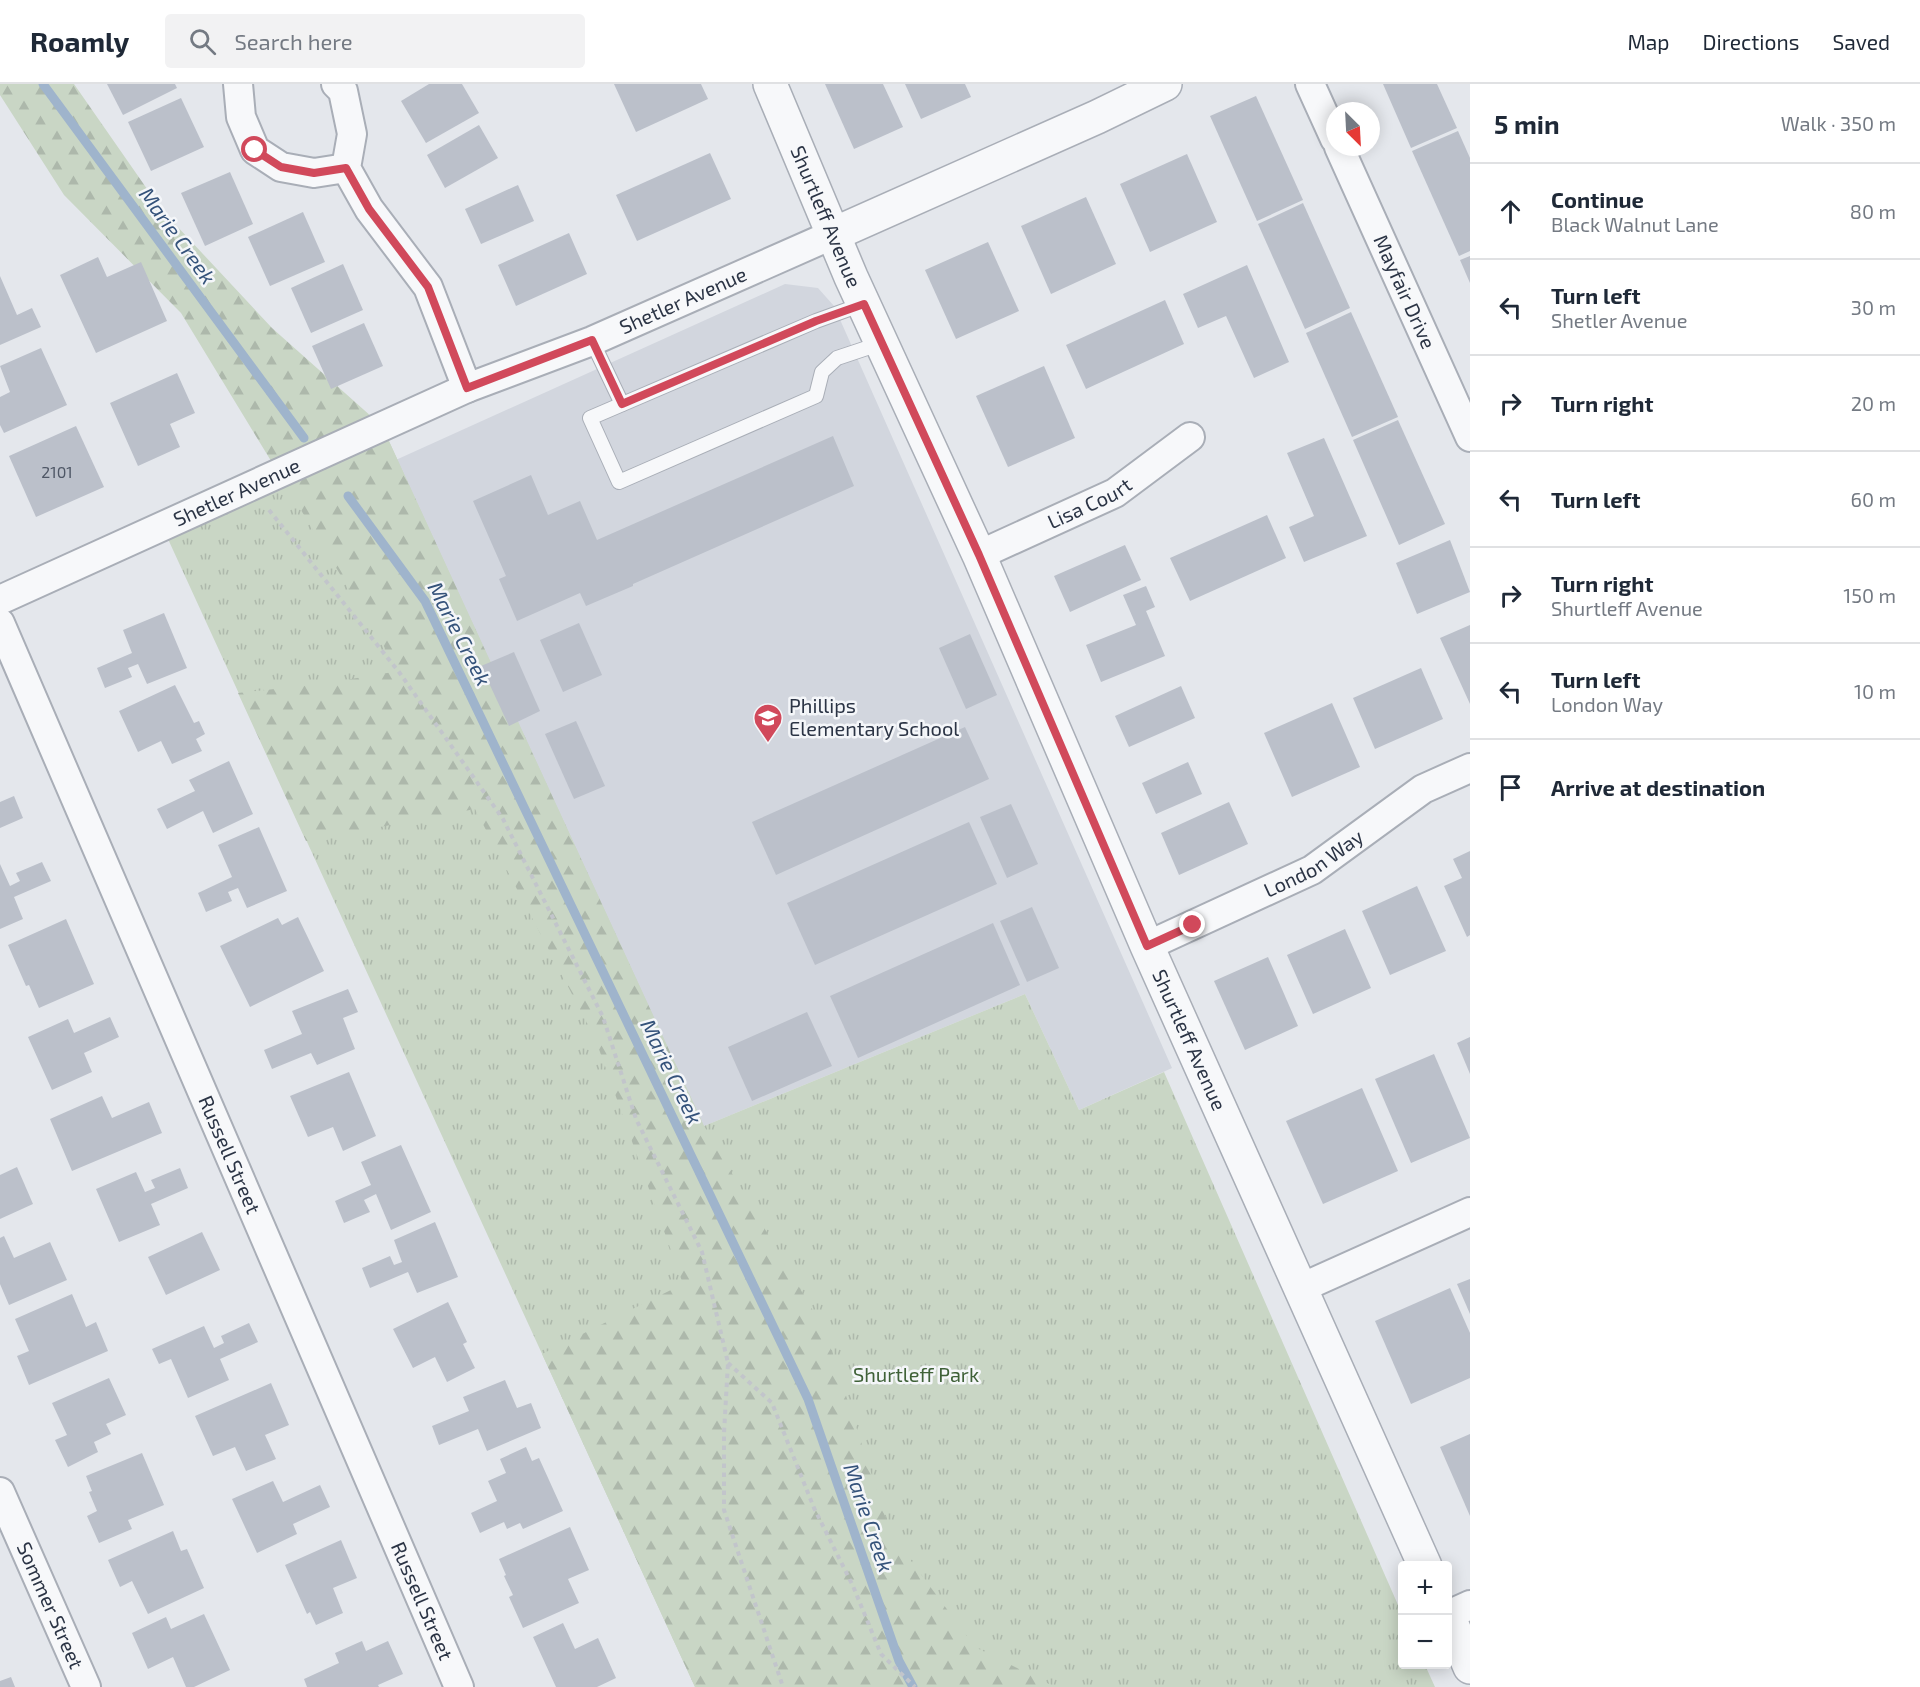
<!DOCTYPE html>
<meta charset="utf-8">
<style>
body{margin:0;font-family:"Exo 2",sans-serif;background:#f2f2f3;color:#1f2937}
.controls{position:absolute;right:18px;bottom:18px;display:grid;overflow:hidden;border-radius:6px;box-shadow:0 3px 15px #0003}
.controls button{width:54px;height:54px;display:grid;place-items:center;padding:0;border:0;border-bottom:2px solid #e0e1e3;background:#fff;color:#1f2937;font:30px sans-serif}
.compass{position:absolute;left:1326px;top:18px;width:54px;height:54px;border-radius:50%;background:#fff;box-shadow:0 3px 15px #0003;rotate:156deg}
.stop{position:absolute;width:18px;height:18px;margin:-14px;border:4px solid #d1495b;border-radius:50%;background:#fff}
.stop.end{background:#d1495b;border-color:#fff;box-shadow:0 2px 6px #0008}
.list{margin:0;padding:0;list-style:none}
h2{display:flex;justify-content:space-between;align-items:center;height:78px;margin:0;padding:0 24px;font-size:26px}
h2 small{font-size:20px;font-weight:400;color:#747a83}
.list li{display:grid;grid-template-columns:39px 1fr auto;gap:18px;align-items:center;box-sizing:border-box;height:96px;padding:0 24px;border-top:2px solid #e0e1e3}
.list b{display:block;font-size:22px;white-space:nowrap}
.list p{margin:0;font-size:20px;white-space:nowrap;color:#747a83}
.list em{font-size:20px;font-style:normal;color:#747a83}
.icon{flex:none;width:33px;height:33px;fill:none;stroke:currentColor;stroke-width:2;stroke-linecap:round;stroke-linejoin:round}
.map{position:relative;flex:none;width:1470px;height:1603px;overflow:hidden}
header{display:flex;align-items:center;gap:36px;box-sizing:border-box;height:84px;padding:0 30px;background:#fff;border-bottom:2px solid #e0e1e3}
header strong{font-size:28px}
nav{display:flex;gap:33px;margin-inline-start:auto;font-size:21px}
.search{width:420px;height:54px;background:#f2f2f3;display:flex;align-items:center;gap:15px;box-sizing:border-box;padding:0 21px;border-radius:6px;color:#747a83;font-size:22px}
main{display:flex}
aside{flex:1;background:#fff}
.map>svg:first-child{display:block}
</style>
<header>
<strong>Roamly</strong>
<div class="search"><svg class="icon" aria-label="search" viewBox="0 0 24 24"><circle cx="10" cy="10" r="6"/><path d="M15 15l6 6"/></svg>Search here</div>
<nav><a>Map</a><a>Directions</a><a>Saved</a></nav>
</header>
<main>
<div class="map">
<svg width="1470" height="1603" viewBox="0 0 1470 1603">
<defs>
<pattern id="grass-tufts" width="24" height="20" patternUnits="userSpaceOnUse" patternTransform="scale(1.5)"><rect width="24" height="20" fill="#c9d6c5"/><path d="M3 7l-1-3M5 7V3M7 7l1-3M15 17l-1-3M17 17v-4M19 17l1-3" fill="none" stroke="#adb8ab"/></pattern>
<pattern id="forest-firs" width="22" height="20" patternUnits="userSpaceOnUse" patternTransform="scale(1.5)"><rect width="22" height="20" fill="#c9d6c5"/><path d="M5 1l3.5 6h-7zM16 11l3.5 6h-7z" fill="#adb8ab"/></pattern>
</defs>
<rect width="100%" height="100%" fill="#e4e7ec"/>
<path fill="#d2d6de" d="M785 200 818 204 834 222 1172 984 1079 1026 1025 910 704 1042 367 389Z"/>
<path fill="url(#grass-tufts)" d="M382 342 704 1042 1025 910 1079 1026 1164 988 1402 1530V1580L1425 1581 1435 1603H695L162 442Z"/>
<path fill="url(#forest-firs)" d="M0 0H74L161 125 272 244 382 342 704 1042 825 1247 891 1450 975 1563 1055 1603H695L542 1270 683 1200 595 954 475 725 306 757 238 609 321 600 399 587 181 229 64 111 0 11Z"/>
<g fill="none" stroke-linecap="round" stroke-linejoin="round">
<g stroke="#9fb4cc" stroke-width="9">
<path d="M43 0 304 354"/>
<path d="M348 412 425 517 808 1315 899 1577 913 1603"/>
</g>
</g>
<g fill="#bbc0ca">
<path d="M107 0H175L177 4 123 31Z"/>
<path d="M429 0H462L479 29 426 59 401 17Z"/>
<path d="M614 0H701L708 15 636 48Z"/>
<path d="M825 0H883L903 43 854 65Z"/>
<path d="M905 0H965L971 13 921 35Z"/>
<path d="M1383 0H1437L1457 44 1411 64Z"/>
<path d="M1256 12 1303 116 1257 137 1210 32Z"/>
<path d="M181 14 204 63 151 87 128 38Z"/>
<path d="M479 41 498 74 445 104 427 71Z"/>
<path d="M1458 47 1470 74V167L1459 172 1412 67Z"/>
<path d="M710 69 731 115 637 157 616 111Z"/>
<path d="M1187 70 1217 138 1150 168 1120 100Z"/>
<path d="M230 88 253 140 205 162 181 109Z"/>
<path d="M518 101 534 137 481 160 465 125Z"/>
<path d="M1086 113 1116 180 1051 210 1021 142Z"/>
<path d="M1303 119 1350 224 1305 245 1258 140Z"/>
<path d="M303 128 325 178 270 202 248 153Z"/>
<path d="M569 149 587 190 516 222 498 181Z"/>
<path d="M988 158 1019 227 956 255 925 186Z"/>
<path d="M1470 172V199L1460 176Z"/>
<path d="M98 173 107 193 141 178 167 237 96 269 60 191Z"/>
<path d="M343 180 363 226 311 249 291 204Z"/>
<path d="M1247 181 1289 278 1254 294 1226 232 1198 244 1183 210Z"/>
<path d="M0 192 17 231 32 224 41 243 0 261Z"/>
<path d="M1165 216 1184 260 1086 305 1066 261Z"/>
<path d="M1351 228 1398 333 1352 353 1306 249Z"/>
<path d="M364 239 383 282 331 305 312 262Z"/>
<path d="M41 264 67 321 4 349 0 341V313L10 308 0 282Z"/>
<path d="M1044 282 1075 354 1008 383 976 312Z"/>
<path d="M177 289 195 329 170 340 180 363 138 382 110 319Z"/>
<path d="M1398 336 1445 440 1399 461 1353 356Z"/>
<path d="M76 342 104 403 36 433 9 372Z"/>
<path d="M833 352 854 402 633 500V502L586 522 580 509 517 537 499 495 506 492 473 417 531 391 548 431 580 417 597 456Z"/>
<path d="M1324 354 1367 452 1304 478 1289 443 1314 432 1287 369Z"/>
<path d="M1267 431 1286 474 1190 517 1170 474Z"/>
<path d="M1450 456 1470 508 1417 530 1396 479Z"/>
<path d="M1125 461 1141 496 1070 528 1054 492Z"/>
<path d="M1146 502 1155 523 1146 527 1165 572 1101 598 1086 561 1136 541 1123 511Z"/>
<path d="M164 529 187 584 147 600 138 580 128 584 132 593 105 604 97 584 132 569 123 546Z"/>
<path d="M579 539 602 591 563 608 540 556Z"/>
<path d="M1470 541V620L1440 554Z"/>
<path d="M970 550 997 611 966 625 939 564Z"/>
<path d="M514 568 540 627 509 642 481 582Z"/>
<path d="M1421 584 1443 635 1375 665 1353 614Z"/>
<path d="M175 601 194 639 199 637 205 650 196 655 202 667 172 680 161 657 138 668 119 627Z"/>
<path d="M1181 602 1195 634 1129 663 1115 632Z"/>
<path d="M1332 619 1360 683 1292 713 1264 649Z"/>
<path d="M576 637 605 702 574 715 545 650Z"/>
<path d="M965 643 989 695 776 791 752 738Z"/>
<path d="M229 677 253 730 213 749 203 727 167 745 157 725 195 707 189 696Z"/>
<path d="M1188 678 1202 710 1156 730 1142 699Z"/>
<path d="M14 712 23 734 0 744V718Z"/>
<path d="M1229 718 1248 760 1179 791 1161 749Z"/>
<path d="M1011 720 1038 780 1007 794 980 733Z"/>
<path d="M969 738 997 800 815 881 787 819Z"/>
<path d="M259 743 287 807 247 824 238 804 228 808 232 817 206 828 198 809 232 793 218 761Z"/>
<path d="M1470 767V851L1467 853 1444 802 1462 794 1453 775Z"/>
<path d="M42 778 51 797 14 813 23 835 0 845V780L10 802 20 797 16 789Z"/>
<path d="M1417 802 1446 867 1390 891 1362 827Z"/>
<path d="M1032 823 1059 884 1027 898 1000 837Z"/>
<path d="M298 833 324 887 250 923 220 862 278 834 282 841Z"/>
<path d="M66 835 94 900 39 924 29 901 26 902 8 861Z"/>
<path d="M993 839 1020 901 858 974 830 912Z"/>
<path d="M1345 845 1371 904 1313 930 1287 871Z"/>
<path d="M1268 873 1298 942 1245 966 1214 897Z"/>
<path d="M348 905 358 928 343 934 355 965 317 981 311 969 272 985 264 966 302 950 292 927Z"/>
<path d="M807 928 832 982 752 1017 728 963Z"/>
<path d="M110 933 119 953 84 969 92 988 52 1006 28 953 68 935 74 949Z"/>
<path d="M1470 953V990L1457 959Z"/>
<path d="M1434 970 1470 1054 1411 1079 1375 995Z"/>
<path d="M349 988 376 1052 343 1067 333 1043 308 1053 290 1012Z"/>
<path d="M1362 1004 1398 1087 1323 1120 1286 1037Z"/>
<path d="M102 1012 112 1034 149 1018 162 1049 72 1087 50 1035Z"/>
<path d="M401 1061 431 1128 391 1146 376 1110 364 1116 370 1128 344 1139 335 1117 371 1101 361 1078Z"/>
<path d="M17 1083 33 1120 0 1135V1091Z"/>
<path d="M180 1084 188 1104 151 1120 160 1141 119 1158 96 1105 136 1088 145 1108 155 1104 151 1096Z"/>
<path d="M435 1138 458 1193 417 1209 408 1188 370 1204 362 1184 390 1172 394 1181 402 1178 394 1156Z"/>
<path d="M202 1148 220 1186 166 1211 148 1173Z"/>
<path d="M4 1152 14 1174 50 1158 67 1196 9 1221 0 1200V1154Z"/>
<path d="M1470 1195V1230L1457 1200Z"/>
<path d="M1450 1204 1470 1249V1294L1411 1320 1375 1237Z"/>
<path d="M72 1210 86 1243 96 1238 108 1267 29 1301 17 1272 29 1267 15 1235Z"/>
<path d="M448 1218 467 1258 463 1260 475 1284 447 1298 435 1273 413 1284 393 1245Z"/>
<path d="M249 1239 258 1258 220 1275 229 1296 188 1314 171 1275 159 1280 152 1265 204 1242 214 1264 224 1259 221 1252Z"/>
<path d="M109 1294 126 1331 106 1340 111 1350 94 1358 98 1368 68 1383 55 1356 67 1351 52 1319Z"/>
<path d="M505 1296 517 1324 531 1319 541 1344 487 1367 478 1345 439 1361 432 1342 469 1327 463 1313Z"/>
<path d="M271 1299 289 1341 265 1351 276 1375 246 1387 235 1363 213 1372 195 1332Z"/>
<path d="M1470 1350V1432L1440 1363Z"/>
<path d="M526 1363 532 1377 539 1374 563 1427 523 1445 520 1439 507 1445 504 1438 480 1449 471 1429 497 1417 488 1397 506 1389 500 1375Z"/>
<path d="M142 1369 164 1421 128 1436 132 1445 99 1459 87 1432 97 1427 89 1408 92 1407 86 1392Z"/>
<path d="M273 1397 283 1418 320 1401 330 1423 293 1440 297 1450 257 1469 232 1415Z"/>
<path d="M570 1443 589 1486 568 1495 579 1519 523 1544 509 1513 513 1511 504 1492 506 1491 499 1475Z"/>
<path d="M173 1447 181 1467 187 1465 204 1504 148 1530 132 1497 120 1503 108 1476Z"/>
<path d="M341 1456 357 1494 333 1504 343 1529 316 1541 310 1528 307 1530 285 1481Z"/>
<path d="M204 1530 230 1586 194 1603H186L173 1573 148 1585 132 1549 166 1533 171 1545Z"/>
<path d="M563 1539 575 1565 598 1554 616 1594 597 1603H556L533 1553Z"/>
<path d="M362 1557 366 1567 388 1557 403 1590 378 1601 379 1603H307L304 1595 339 1579 335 1569Z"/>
<path d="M11 1593 15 1603H0V1597Z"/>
</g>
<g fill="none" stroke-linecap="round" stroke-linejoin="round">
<g stroke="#a9aeb7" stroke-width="16">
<g id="service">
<path d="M863 220 816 237 590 334 619 398 816 312 822 288 837 274 882 259"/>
<path d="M592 257 622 320"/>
</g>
</g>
<g stroke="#a9aeb7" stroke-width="32">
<g id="minor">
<path d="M238 0 241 33 255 66 281 83 314 89 346 84"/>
<path d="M336 0 343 7 352 50 346 84 369 125 428 203 467 304"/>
<path d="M1310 0 1335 55"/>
<path id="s1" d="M1339 63 1470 353"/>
<path id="s2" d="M979 471 1115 409 1190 353"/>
<path id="s3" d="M0 516 467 304 592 257 834 150"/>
<path id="s4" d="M0 539 459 1603"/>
<path id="s5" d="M1147 862 1312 786 1423 705 1470 684"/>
<path d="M1301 1204 1470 1128"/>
<path id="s6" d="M0 1408 86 1603"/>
<path d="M1448 1531 1470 1521"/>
</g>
</g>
<g stroke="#a9aeb7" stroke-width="36">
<g id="tertiary">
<path id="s7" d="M770 0 851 193 979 471 1147 862 1425 1482"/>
<path d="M834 150 1097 33 1165 0"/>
<path d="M1448 1531 1470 1583"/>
</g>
</g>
<g stroke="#c2c5cb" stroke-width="4" stroke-dasharray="4.5 4.5" stroke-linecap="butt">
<path d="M269 426 399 588 503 735 603 933 636 1035 702 1168 728 1279 724 1349V1426L783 1603"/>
<path d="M728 1279 772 1319 814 1424 853 1502 881 1570 915 1603"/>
</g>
<use href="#service" stroke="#f7f8fa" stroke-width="14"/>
<use href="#minor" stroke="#f7f8fa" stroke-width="28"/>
<use href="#tertiary" stroke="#f7f8fa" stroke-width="33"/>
</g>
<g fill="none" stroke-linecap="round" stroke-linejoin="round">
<path stroke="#d1495b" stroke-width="8" d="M255 66 281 83 314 89 346 84 369 125 428 203 467 304 592 256 622 320 816 237 864 220 979 471 1147 862 1193 841"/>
</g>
<defs>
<g id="school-pin" transform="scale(1.5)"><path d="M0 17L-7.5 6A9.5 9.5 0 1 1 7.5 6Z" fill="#d1495b" stroke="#f4f6f9"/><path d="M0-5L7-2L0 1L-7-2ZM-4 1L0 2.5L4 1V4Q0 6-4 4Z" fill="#fff"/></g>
</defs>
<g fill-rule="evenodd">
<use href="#school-pin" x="768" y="634"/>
</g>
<g text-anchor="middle" stroke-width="5" stroke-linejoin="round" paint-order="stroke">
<g font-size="16" fill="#4f5766">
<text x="57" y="394">2101</text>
</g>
<g font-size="20" fill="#2b3445" stroke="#f4f6f9">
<text dy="7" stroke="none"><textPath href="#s7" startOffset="144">Shurtleff Avenue</textPath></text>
<text dy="7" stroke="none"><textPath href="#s1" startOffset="159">Mayfair Drive</textPath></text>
<text dy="7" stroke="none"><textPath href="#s3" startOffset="746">Shetler Avenue</textPath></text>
<text dy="7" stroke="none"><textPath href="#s3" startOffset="260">Shetler Avenue</textPath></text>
<text dy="7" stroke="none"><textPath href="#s2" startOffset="122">Lisa Court</textPath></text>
<text dy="7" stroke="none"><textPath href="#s5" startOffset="186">London Way</textPath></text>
<text dy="7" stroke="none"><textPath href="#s7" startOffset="1044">Shurtleff Avenue</textPath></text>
<text dy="7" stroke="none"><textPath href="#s4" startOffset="579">Russell Street</textPath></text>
<text dy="7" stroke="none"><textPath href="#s4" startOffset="1065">Russell Street</textPath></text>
<text dy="7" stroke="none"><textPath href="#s6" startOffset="124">Sommer Street</textPath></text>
</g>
<g font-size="20" fill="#2b3445" stroke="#f4f6f9" text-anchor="start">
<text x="789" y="629">Phillips<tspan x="789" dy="23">Elementary School</tspan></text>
</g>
<g font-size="20" fill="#3f6138" stroke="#f4f6f9">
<text x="916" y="1298">Shurtleff Park</text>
</g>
<g font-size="21" font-style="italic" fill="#34527a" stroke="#f4f6f9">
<text transform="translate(177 152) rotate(54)" y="7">Marie Creek</text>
<text transform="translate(459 550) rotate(63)" y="7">Marie Creek</text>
<text transform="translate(671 988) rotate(64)" y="7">Marie Creek</text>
<text transform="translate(868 1434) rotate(71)" y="7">Marie Creek</text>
</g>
</g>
</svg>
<div class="controls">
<button>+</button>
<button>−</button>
</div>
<svg class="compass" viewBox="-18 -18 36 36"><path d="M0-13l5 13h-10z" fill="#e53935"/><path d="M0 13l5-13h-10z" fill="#747a83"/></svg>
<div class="stop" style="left:255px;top:66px"></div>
<div class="stop end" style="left:1193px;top:841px"></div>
</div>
<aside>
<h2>5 min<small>Walk · 350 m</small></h2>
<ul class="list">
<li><svg class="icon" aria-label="ahead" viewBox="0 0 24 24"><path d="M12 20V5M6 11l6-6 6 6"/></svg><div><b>Continue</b><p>Black Walnut Lane</p></div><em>80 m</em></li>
<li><svg class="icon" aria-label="left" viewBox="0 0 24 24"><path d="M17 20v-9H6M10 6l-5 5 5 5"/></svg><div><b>Turn left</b><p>Shetler Avenue</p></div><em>30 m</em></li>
<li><svg class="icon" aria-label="right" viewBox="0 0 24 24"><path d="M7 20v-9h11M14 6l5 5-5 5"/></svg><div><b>Turn right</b></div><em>20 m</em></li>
<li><svg class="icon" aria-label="left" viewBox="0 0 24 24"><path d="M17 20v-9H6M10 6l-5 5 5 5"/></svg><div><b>Turn left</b></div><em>60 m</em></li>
<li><svg class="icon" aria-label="right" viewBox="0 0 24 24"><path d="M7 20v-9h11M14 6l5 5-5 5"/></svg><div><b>Turn right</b><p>Shurtleff Avenue</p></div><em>150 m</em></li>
<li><svg class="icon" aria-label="left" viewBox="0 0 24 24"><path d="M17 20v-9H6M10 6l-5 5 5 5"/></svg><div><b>Turn left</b><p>London Way</p></div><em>10 m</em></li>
<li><svg class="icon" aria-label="arrive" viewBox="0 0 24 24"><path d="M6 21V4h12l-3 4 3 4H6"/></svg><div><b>Arrive at destination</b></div></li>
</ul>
</aside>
</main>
